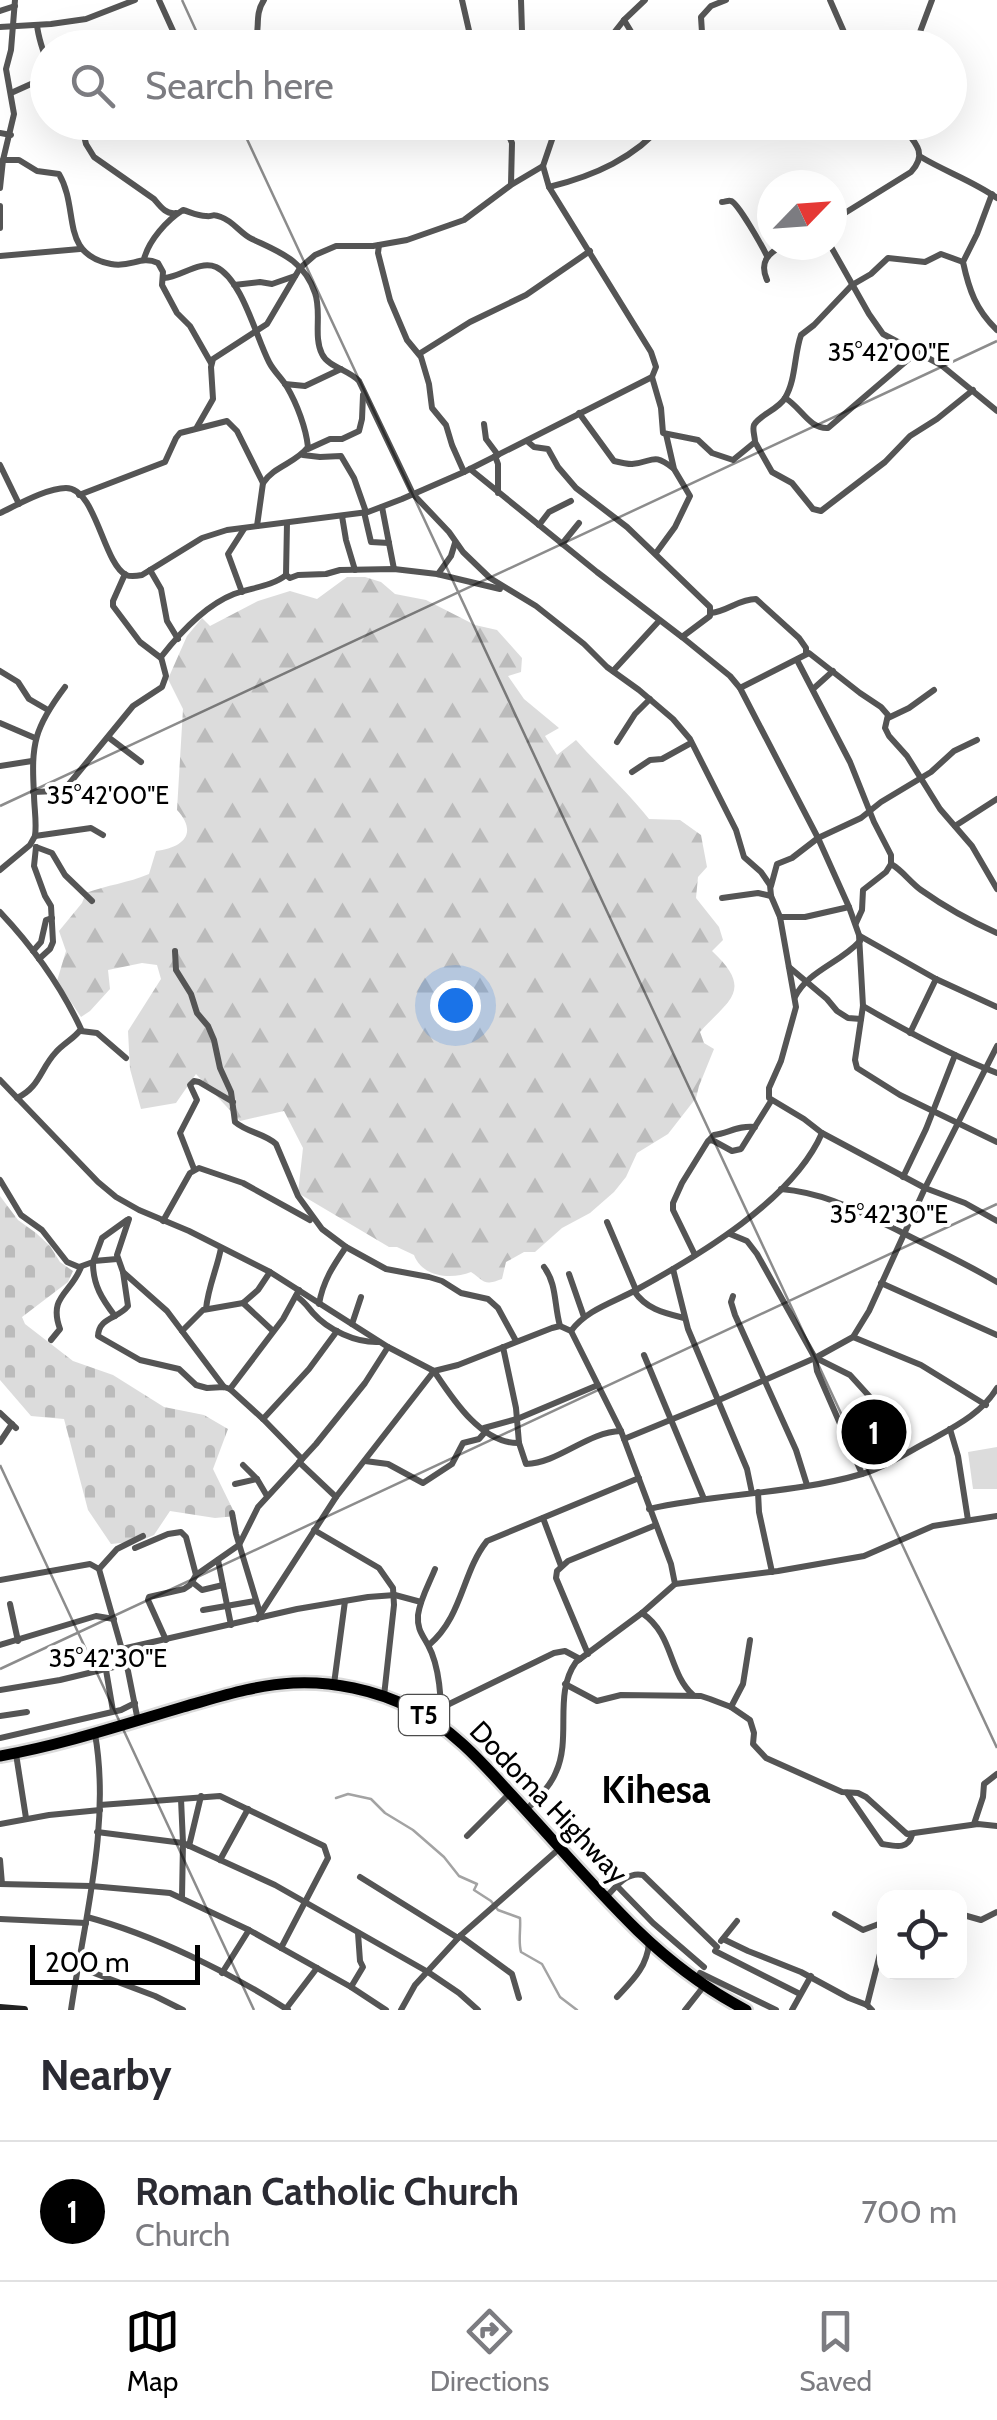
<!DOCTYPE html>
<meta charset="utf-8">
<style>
body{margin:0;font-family:Cabin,sans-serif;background:#f7f7f7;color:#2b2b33}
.controls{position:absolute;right:30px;bottom:30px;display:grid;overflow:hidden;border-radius:20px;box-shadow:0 10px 40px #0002}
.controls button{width:90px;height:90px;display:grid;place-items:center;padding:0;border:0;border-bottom:2px solid #e1e1e2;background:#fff;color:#2b2b33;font:50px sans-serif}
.compass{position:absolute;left:757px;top:170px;width:90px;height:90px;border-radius:50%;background:#fff;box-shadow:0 10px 40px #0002;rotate:65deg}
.scale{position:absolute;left:30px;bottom:25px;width:170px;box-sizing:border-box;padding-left:10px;border:5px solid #000;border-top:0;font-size:28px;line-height:35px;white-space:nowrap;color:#000;-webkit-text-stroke:8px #fff;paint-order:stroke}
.you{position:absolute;left:455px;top:1005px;width:35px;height:35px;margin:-25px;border:8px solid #fff;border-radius:50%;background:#1a73e8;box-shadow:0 0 0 15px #1a73e833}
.badge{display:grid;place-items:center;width:65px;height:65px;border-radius:50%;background:#000;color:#fff;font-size:32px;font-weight:700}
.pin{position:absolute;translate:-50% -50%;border:5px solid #fff;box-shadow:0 2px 10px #0006}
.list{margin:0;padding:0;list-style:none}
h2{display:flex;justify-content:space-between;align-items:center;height:130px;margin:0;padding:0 40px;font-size:42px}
h2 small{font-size:32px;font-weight:400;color:#7c7c81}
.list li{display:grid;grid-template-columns:65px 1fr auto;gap:30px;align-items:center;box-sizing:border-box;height:140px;padding:0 40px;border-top:2px solid #e1e1e2}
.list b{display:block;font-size:38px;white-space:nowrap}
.list p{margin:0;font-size:32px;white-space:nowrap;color:#7c7c81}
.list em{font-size:32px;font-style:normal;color:#7c7c81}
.icon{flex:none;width:55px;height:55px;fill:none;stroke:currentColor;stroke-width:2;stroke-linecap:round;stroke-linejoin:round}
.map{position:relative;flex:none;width:997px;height:2010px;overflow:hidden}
.search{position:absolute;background:#fff;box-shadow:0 10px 40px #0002;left:30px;right:30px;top:30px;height:110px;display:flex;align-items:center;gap:25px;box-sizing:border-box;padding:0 35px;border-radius:55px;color:#7c7c81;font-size:38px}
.sheet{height:270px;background:#fff}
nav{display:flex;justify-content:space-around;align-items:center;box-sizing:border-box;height:140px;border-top:2px solid #e1e1e2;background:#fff;font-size:28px;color:#7c7c81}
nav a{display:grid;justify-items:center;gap:5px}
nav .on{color:#000}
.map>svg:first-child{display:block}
</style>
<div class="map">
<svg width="997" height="2010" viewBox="0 0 997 2010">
<defs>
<pattern id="forest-firs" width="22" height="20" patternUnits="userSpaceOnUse" patternTransform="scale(2.5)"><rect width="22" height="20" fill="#dcdcdc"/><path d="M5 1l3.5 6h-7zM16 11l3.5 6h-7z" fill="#bbb"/></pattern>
<pattern id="cemetery-stones" width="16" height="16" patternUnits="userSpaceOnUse" patternTransform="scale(2.5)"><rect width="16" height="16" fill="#dcdcdc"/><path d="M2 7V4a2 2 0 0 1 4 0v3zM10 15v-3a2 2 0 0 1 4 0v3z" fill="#bbb"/></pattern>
</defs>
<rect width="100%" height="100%" fill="#fff"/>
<path fill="url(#forest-firs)" d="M347 577H365L381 582 395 594 426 600 475 625 497 630 522 658 521 672 508 676 524 699 559 728 545 736 557 755 576 740C600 767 627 791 649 819L680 820 701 835 707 867 698 877 696 898 719 927 723 940 712 951C755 991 728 1000 700 1032L704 1043 714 1049 699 1086 696 1098 668 1134 637 1153 626 1177 614 1192 590 1213 562 1228 535 1252H524L506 1262 502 1279C483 1286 486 1282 471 1272 451 1280 422 1277 414 1255L397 1247H389L298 1193 303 1148 284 1111 240 1121 196 1074 176 1103 141 1109 130 1069 128 1031 161 979 157 965 142 963 108 970 110 989 90 1011 81 1017 57 981 66 951 59 931 82 903 86 893C107 885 128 883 149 874L156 851C182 848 199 834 177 810L183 709 168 679 187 636 202 618 210 626 258 601 290 591 317 599Z"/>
<path fill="url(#cemetery-stones)" d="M0 1196 18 1220 36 1233 50 1246 60 1262 73 1271 68 1282 22 1317 25 1324 73 1361 113 1375 164 1407 204 1415 228 1429 213 1469 236 1516 215 1518 170 1511 154 1535 140 1541 111 1544 88 1510 64 1419 31 1416 0 1380Z"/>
<path fill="#dcdcdc" d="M997 1447V1489H973L968 1452Z"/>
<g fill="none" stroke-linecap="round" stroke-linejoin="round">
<path stroke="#a3a3a3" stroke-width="2.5" d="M336 1798 348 1794 371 1799 385 1813 413 1830 444 1857 459 1876 477 1884 474 1890 491 1901 498 1910 520 1918C521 1930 518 1941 521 1952L542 1964 560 1997 577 2010"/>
<g stroke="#dbdbdb" stroke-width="16">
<path id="highway" d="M0 1756C62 1745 122 1725 183 1707 219 1697 255 1685 293 1683 332 1681 376 1690 411 1708 449 1726 480 1760 508 1791 551 1837 592 1886 637 1930 670 1962 706 1989 746 2010"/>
</g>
<g stroke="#555" stroke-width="6">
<path d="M159 0 179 44 194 48"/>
<path d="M462 0 473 48"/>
<path d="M830 0 851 48"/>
<path d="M0 11 15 6"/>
<path d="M624 20 641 48"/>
<path d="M37 25C38 35 43 53 48 62"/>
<path d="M0 27 51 24 86 19 135 0"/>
<path d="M253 48C262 31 253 16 264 0"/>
<path d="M516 48 522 31 521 0"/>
<path d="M602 48 624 20 645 0"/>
<path d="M703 48 701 17 711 6 726 0"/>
<path d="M914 48 932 0"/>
<path d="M11 93 31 84 48 81"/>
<path d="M75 122 82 127 86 144 94 157 154 199C160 206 166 215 176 213"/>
<path d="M503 122 512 143 511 184"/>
<path d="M736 122 790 135 798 133 813 122"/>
<path d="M0 133 11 135"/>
<path d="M921 157C946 172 973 181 997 198"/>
<path d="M3 160H19L37 171 59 174C80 210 59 254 111 264 132 268 140 255 158 263L163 272 162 285 177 313 190 326 211 363"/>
<path d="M549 187C594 176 635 158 665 122"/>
<path d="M0 188 3 160 14 114 6 69 11 50 15 0"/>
<path d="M992 194 977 234 963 262C969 290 976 310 997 330"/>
<path d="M722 202C725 202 728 200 731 201 738 203 762 246 767 256"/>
<path d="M0 206V228"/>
<path d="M832 221 911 172C930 152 912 140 899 122"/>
<path d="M379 245 378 253 390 300 407 340 421 357 429 384 432 408 446 425 452 445 464 472"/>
<path d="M830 245 869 314 883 334 941 365 997 411"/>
<path d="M0 256 80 249"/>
<path d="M144 259C149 240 167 220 183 210 190 212 198 216 206 216 216 217 210 213 221 217 233 221 241 234 252 239 279 252 304 260 315 293 322 312 313 336 322 354 328 367 349 370 359 381L413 494 449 532 463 552 490 578 536 606 584 644 607 667 639 690 673 719 690 739 736 830 744 857 761 872 770 885 771 896 780 917 796 1007 781 1061 769 1088V1098L804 1119 822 1133 925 1188 965 1203 997 1221"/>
<path d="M164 278C181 277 199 260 216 267 242 279 256 337 269 362 274 372 282 378 287 387 297 404 306 428 308 447 296 463 274 466 263 483"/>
<path d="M767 280C759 262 768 253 784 245"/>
<path d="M234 285 260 282 272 284 295 276"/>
<path d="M419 354 470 322 526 295 590 251"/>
<path d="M652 377 661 408 663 433 698 440 712 453 733 460 755 442C755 436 752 430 754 425 758 416 779 409 785 398 796 380 794 355 801 335L814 325 852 285 871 274 888 258 925 262 941 254 963 262"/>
<path d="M285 384 305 386 341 369"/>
<path d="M785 398C801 407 809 429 828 428L917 352"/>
<path d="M579 413 614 461C618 462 628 464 632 464 654 462 652 452 673 468"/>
<path d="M484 424 486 439 498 455"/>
<path d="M197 427 213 399 211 367 213 359 267 324 300 268 315 255 336 246H373L407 240 464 220 511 185 543 166"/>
<path d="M527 441 534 447 548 449 558 467 576 488 627 527 710 607V616L682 637"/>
<path d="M755 442 772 472 792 483 813 509 821 511 885 462 910 436 937 419 973 390"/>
<path d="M308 449 330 439H342L359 431 362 419 363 395"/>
<path d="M303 455 320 457 341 456 354 478 366 512"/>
<path d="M495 456 498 464V493"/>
<path d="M0 465 19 504"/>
<path d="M470 469 597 572 682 637 730 676 740 688 818 838 849 907 859 935 863 1006 855 1060 857 1068 900 1095 997 1142"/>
<path d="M79 495 165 462 176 438 180 433 227 421 237 431 263 483 257 526"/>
<path d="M382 507 394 569"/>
<path d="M364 512 371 542 389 543"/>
<path d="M0 513C17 505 47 488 66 488 96 488 103 563 126 575 131 577 137 576 142 575L202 538 227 530 368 512 402 499 464 472 652 377 656 367 651 352 549 187 543 166 558 122"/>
<path d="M342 516 346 540 355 570"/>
<path d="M539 525 549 512 571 501"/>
<path d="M562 544 579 523"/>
<path d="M656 553 675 527 690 496 674 469 666 434"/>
<path d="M150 570 161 589 167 621 178 639"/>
<path d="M125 574 113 601V606L140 642 161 658"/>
<path d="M438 574 451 556 455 543"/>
<path d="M286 575 290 578 298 575 326 574 340 570 394 569 437 574 500 589"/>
<path d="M242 592 228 554 244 529"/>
<path d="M711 613C728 611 739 599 756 599L799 638 806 648V653"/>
<path d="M797 660 850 762 874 822 891 855V864L886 872 863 890 862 910 856 923"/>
<path d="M0 671 18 682 29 699 48 710"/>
<path d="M613 671 659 621"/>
<path d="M740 688 809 653 860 693 881 707 888 715 885 728 889 736 907 756 940 809 972 846 997 889"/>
<path d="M813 689 833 671"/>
<path d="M888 718 909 708 934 690"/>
<path d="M0 723 35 738"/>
<path d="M108 737 141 762"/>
<path d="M617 742 635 714 650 699"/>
<path d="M0 766 32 761"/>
<path d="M632 772 650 760 662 759 691 743"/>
<path d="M33 792 57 791 69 784 133 706 162 687 166 676 161 657C179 634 206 605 234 594 250 588 273 586 286 575L287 523"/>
<path d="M955 826 997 799"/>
<path d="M35 836 91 828 103 835"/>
<path d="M36 847 34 866 45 896 51 906 53 942 50 949 39 959"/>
<path d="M36 847 52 853 65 875 92 901"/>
<path d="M891 864C902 870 910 882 921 890 945 907 970 921 997 933"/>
<path d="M0 870 30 845 35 836C37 822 34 808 34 794 31 744 34 728 65 687"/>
<path d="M771 886 777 864 792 858 818 838 861 818 881 802 931 772 954 751 977 740"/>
<path d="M722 898 758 893 771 896"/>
<path d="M0 912C32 946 61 986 81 1029 75 1038 64 1043 56 1052 40 1069 40 1087 17 1098"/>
<path d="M780 917H805L849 907"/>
<path d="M860 936 936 979 997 1007"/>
<path d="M33 951 41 942 46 920 52 918"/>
<path d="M175 951 176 970 191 994 197 1013 208 1026 214 1040 220 1068 231 1092 235 1122C248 1133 264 1133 276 1144L298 1196 322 1229 346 1247 386 1269 429 1277 442 1281 461 1293 488 1299 498 1308 516 1341"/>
<path d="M789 967 827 999 837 1011 848 1018 861 1019"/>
<path d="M795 997C808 971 840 963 860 941"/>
<path d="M863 1006C906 1031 950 1055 997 1073"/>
<path d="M81 1031 97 1033 126 1058"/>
<path d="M910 1033 936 979"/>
<path d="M0 1080 98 1182 116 1197 139 1210 189 1231 270 1272 388 1347 434 1371 458 1365 552 1328 560 1326 571 1331 621 1431 671 1564 675 1584 642 1613 576 1662C553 1694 572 1737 556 1772 550 1787 537 1799 526 1810"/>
<path d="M710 1139 714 1135C728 1133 740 1125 755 1127"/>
<path d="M194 1169 180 1133 197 1100 190 1085 194 1081 199 1082 233 1102"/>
<path d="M903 1177 926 1129 955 1055"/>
<path d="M0 1180 21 1215 42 1230 67 1262 79 1267 93 1262 102 1238 127 1220"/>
<path d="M781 1189C827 1193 859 1212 899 1231 932 1248 965 1263 997 1282"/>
<path d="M129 1219 117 1255 123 1272 167 1311 224 1387"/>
<path d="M163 1221 190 1173 199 1168 243 1183 310 1220"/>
<path d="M607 1222 636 1290"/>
<path d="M730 1234 747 1241 757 1254 815 1358 817 1371 862 1474"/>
<path d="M695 1255 673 1210V1203L682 1183 708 1141 712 1140 732 1151 741 1149 771 1101"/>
<path d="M94 1261 117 1259"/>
<path d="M93 1263C93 1285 102 1299 115 1316"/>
<path d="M544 1267C557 1284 554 1305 560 1326"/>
<path d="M673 1269 688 1329 747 1469 752 1493"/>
<path d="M123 1272 128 1306C118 1319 99 1317 98 1336L140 1360 179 1369 196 1385 207 1388 224 1387 230 1389 263 1419 302 1459"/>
<path d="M569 1274 584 1317"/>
<path d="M881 1283 997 1335"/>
<path d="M634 1291C646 1309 664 1313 684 1318"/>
<path d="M296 1296C304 1301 307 1306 313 1313 328 1330 356 1343 379 1342"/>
<path d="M733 1296 731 1302 735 1315 796 1450 807 1485"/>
<path d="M243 1303 273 1331"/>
<path d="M319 1304C323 1281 333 1266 346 1247"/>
<path d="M206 1309C208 1287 217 1269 221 1248"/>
<path d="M352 1324 361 1297"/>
<path d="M182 1331 203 1310 243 1303 258 1290 270 1272"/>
<path d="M571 1331C586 1310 614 1302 636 1290 698 1256 793 1200 822 1133"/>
<path d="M853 1337 921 1365 986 1405"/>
<path d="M51 1340 60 1329C48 1296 71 1294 81 1267"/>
<path d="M503 1347 516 1408 519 1443 526 1464C559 1463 587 1432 621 1431"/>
<path d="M644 1355 704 1499"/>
<path d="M816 1358 850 1375 889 1418"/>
<path d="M230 1389 283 1319 299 1290"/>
<path d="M0 1413 16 1428"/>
<path d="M263 1419 309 1369 337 1331"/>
<path d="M484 1428 517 1419 598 1385"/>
<path d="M950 1429 958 1456 968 1520"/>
<path d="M624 1439 719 1400 815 1358 853 1337 869 1311 925 1188 997 1046"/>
<path d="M0 1442 12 1424"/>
<path d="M365 1461 388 1464 423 1483 452 1464 463 1443 479 1439 486 1431"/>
<path d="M299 1462 336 1497"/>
<path d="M243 1465 257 1479 267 1496"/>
<path d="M235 1484 257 1479"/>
<path d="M758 1492 759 1512 772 1572"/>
<path d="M649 1509C719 1493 793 1494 862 1474 886 1467 909 1451 931 1440 956 1426 982 1413 997 1388"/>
<path d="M232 1513 236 1534 260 1613"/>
<path d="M543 1518 561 1566"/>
<path d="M314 1530 379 1568 393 1588 394 1605 384 1696"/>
<path d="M135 1548 168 1534 181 1532 186 1537 196 1575"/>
<path d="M218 1560 231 1625"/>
<path d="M99 1569 117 1549 143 1536"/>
<path d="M435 1569C429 1584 420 1599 418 1615 417 1629 422 1634 428 1645 439 1665 443 1702 439 1724"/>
<path d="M0 1580 90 1564 99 1569 128 1671 138 1721"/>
<path d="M192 1582 202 1590 223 1585"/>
<path d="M675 1584 778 1571 864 1556 933 1526 997 1516"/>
<path d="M10 1604 18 1641"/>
<path d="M203 1610 255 1601"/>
<path d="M642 1613C674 1635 668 1672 693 1695"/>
<path d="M257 1619 336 1497 434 1371C452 1398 481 1444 519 1443"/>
<path d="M166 1640 148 1600 149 1597 184 1589 190 1585 196 1575 239 1545 258 1507 316 1444 365 1383 388 1347"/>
<path d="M0 1645 96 1616 114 1619"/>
<path d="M429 1645C463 1616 462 1572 487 1541L639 1478"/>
<path d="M122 1649 297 1609 368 1597 395 1595 421 1602"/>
<path d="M588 1654 556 1578 557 1571 568 1561 656 1525"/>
<path d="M106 1670 113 1711"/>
<path d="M334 1684 345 1601"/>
<path d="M565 1684 597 1701 621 1695 701 1696 710 1699 731 1707 750 1720 754 1733 753 1744 766 1758 842 1792 858 1793 866 1797 907 1834 978 1824 997 1826"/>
<path d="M0 1690 60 1680 126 1664"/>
<path d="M731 1707 743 1684 750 1640"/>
<path d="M441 1708 554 1653 565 1651 580 1659"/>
<path d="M0 1716 27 1712"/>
<path d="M0 1738 121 1710 135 1703"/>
<path d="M16 1754 26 1818"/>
<path d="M847 1793 882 1844C895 1846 908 1850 912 1835"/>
<path d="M181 1799 183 1843 182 1897"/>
<path d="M100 1805 220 1796 324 1846 328 1858 281 1948"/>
<path d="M0 1824 49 1815 100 1810"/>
<path d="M974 1824 983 1797 984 1784 997 1774"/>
<path d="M97 1832 183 1843 275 1885 428 1972 459 1993 478 2010"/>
<path d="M467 1836 509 1794"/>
<path d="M189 1846 201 1796"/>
<path d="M0 1860 2 1884"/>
<path d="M220 1860 248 1809"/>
<path d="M360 1877 458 1938"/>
<path d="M0 1884 91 1886 170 1893 249 1930 351 1987 386 2010"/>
<path d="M617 1886 653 1923 704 1967"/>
<path d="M606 1897C616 1887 627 1871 643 1875L717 1947"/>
<path d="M835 1914 863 1930 884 1922"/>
<path d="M960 1914 981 1920 997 1912"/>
<path d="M87 1917C154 1935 229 1972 288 2010"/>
<path d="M0 1919 86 1923"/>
<path d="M460 1936 512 1974 519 1998"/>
<path d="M723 1939 748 1951 801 1972 849 1998 867 2005 872 2010"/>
<path d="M721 1941 737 1921"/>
<path d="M715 1951 800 1994"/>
<path d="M78 1967 155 1996 183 2010"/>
<path d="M222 1973 249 1930"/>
<path d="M700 1973 776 2010"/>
<path d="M351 1987 363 1967 360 1961 358 1933"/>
<path d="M617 1997C633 1980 647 1967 649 1943"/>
<path d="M867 2005 884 1938"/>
<path d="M71 2010C84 1921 111 1824 95 1734"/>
<path d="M285 2010 317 1968"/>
<path d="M401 2010 415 1985 460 1936 560 1848"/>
<path d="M685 2010 704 1986"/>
<path d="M792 2010 811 1976"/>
</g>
<path stroke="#222" stroke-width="8" d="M0 2008 24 2010"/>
<use href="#highway" stroke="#000" stroke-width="11"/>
</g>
<path fill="none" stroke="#000" stroke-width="2.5" stroke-opacity="0.45" d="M182 0 204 48M239 122 997 1748M0 806 997 341M0 1465 254 2010M0 1669 997 1204"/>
<g text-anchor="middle" stroke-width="8" stroke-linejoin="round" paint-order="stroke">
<rect fill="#fff" stroke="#4c4c4c" stroke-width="2.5" x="399" y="1695" width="50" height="40" rx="8"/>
<g font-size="25" font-weight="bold" fill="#000">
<text x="424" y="1724">T5</text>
</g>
<g font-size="28" fill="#000" stroke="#fff">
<text transform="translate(549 1802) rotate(46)" y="10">Dodoma Highway</text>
</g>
<g font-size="38" font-weight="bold" fill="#000" stroke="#fff">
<text x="656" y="1803">Kihesa</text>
</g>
</g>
<g font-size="25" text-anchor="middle" fill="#000" stroke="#fff" stroke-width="8" stroke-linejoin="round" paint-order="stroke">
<text x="889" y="361">35°42'00"E</text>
<text x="108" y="804">35°42'00"E</text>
<text x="889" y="1223">35°42'30"E</text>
<text x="108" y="1667">35°42'30"E</text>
</g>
</svg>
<div class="controls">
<button><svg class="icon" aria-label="locate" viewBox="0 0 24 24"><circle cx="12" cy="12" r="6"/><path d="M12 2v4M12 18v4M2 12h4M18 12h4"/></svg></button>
</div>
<svg class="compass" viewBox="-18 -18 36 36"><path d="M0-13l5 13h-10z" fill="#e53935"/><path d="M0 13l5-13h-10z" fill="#7c7c81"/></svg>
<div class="scale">200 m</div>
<div class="you"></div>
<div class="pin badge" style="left:874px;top:1432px">1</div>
<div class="search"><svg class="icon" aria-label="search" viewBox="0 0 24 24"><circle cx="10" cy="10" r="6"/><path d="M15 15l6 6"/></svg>Search here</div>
</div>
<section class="sheet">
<h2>Nearby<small></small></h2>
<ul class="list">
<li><span class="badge">1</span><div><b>Roman Catholic Church</b><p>Church</p></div><em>700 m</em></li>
</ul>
</section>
<nav>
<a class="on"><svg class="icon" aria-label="map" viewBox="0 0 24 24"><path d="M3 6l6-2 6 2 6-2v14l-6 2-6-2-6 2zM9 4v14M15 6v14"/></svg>Map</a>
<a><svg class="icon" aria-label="directions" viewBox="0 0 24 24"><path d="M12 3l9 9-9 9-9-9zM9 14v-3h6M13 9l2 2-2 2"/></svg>Directions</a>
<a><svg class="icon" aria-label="saved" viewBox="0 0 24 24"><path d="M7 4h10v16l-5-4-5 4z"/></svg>Saved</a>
</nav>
